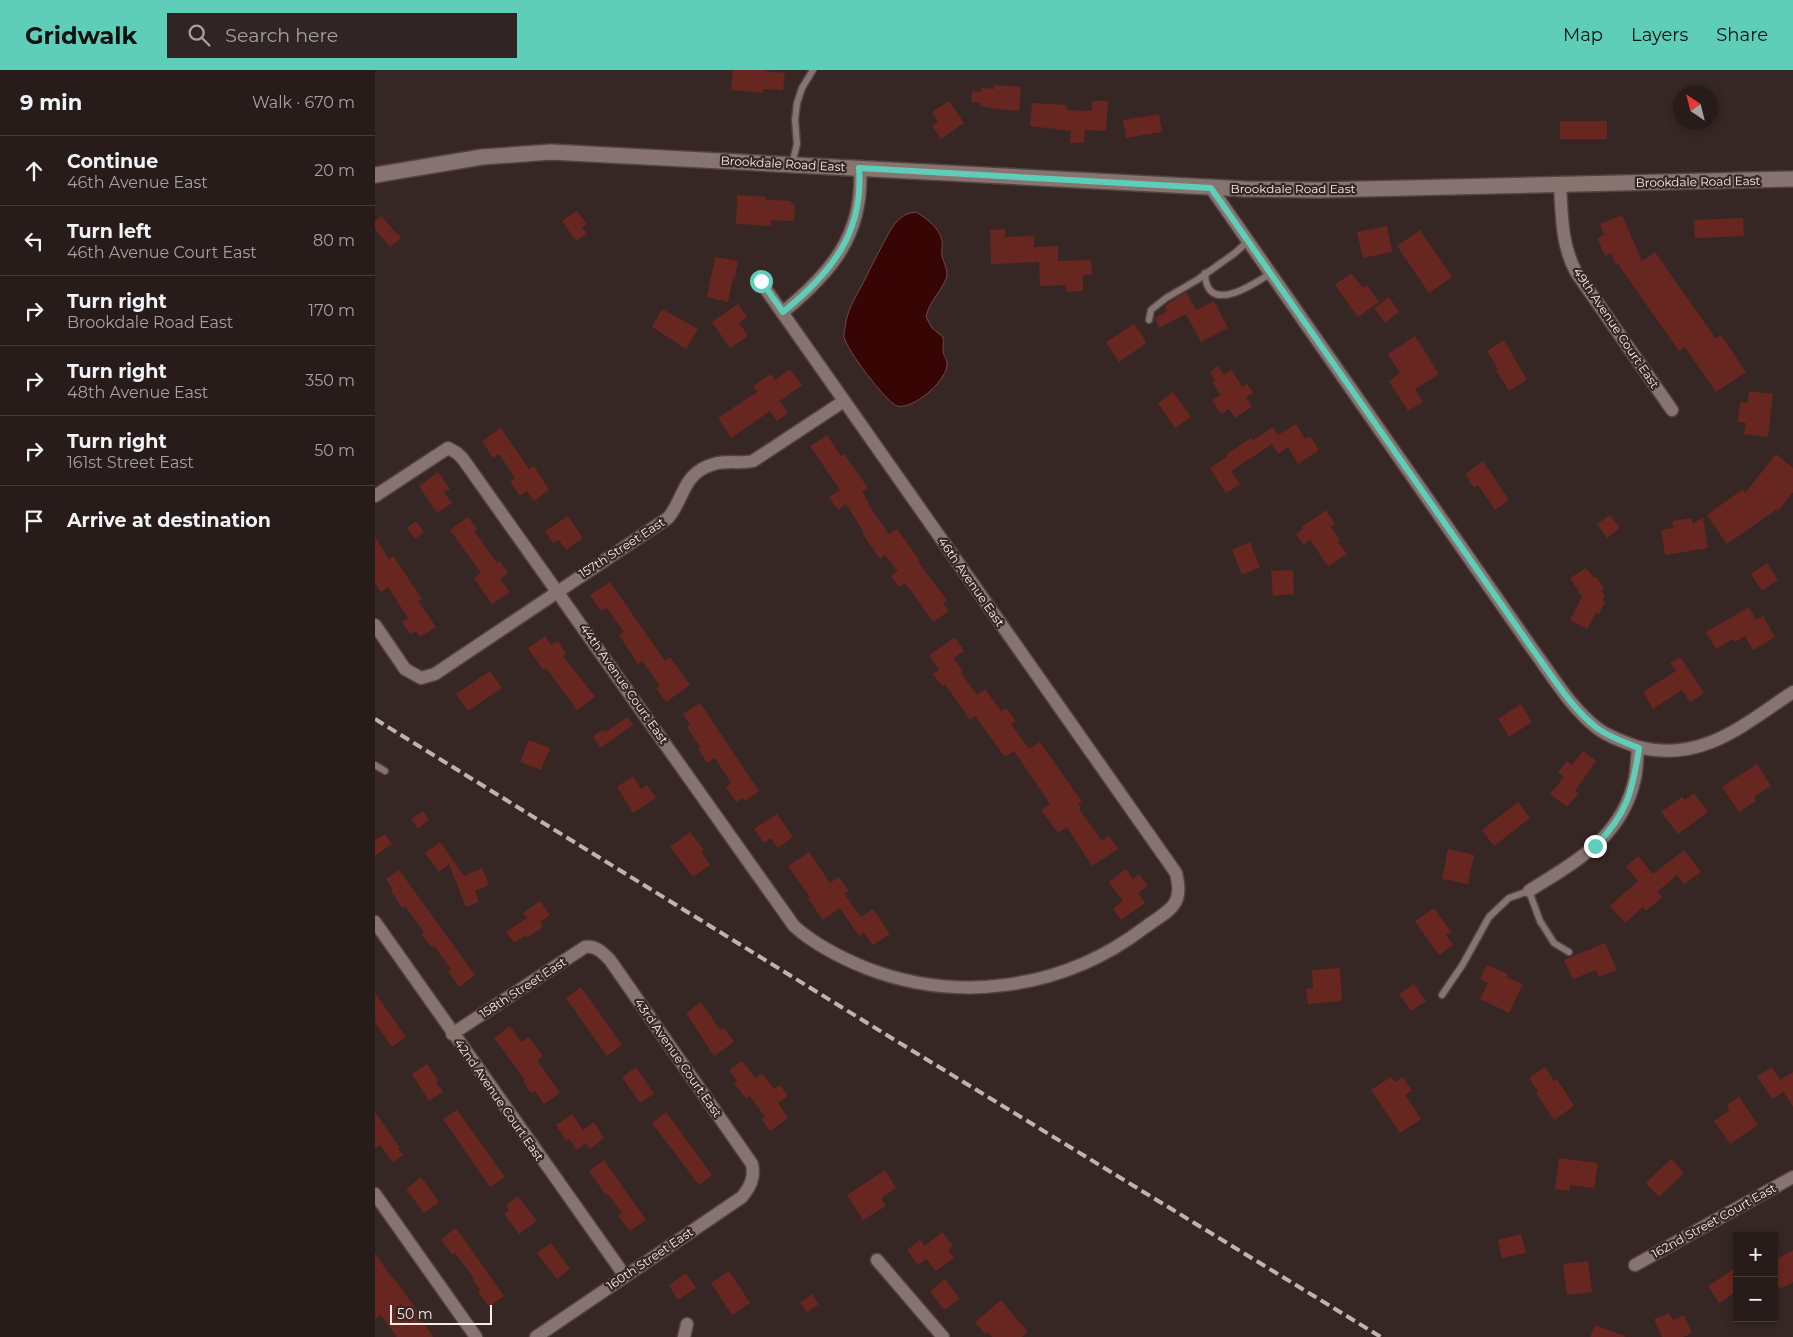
<!DOCTYPE html>
<meta charset="utf-8">
<style>
body{margin:0;font-family:Montserrat,sans-serif;background:#302524;color:#f1f3f6}
.controls{position:absolute;right:15px;bottom:15px;display:grid;overflow:hidden;border-radius:0px;box-shadow:0 2px 8px #0003}
.controls button{width:45px;height:45px;display:grid;place-items:center;padding:0;border:0;border-bottom:1px solid #443a3a;background:#281c1b;color:#f1f3f6;font:25px sans-serif}
.compass{position:absolute;left:1298px;top:15px;width:45px;height:45px;border-radius:50%;background:#281c1b;box-shadow:0 2px 8px #0003;rotate:325deg}
.scale{position:absolute;left:15px;bottom:12px;width:102px;box-sizing:border-box;padding-left:5px;border:2px solid #f7ecea;border-top:0;font-size:14px;line-height:18px;white-space:nowrap;color:#f7ecea;-webkit-text-stroke:4px #362624;paint-order:stroke}
.stop{position:absolute;width:15px;height:15px;margin:-11px;border:4px solid #5eceb8;border-radius:50%;background:#fff}
.stop.end{background:#5eceb8;border-color:#fff;box-shadow:0 1px 5px #0008}
.list{margin:0;padding:0;list-style:none}
h2{display:flex;justify-content:space-between;align-items:center;height:65px;margin:0;padding:0 20px;font-size:21px}
h2 small{font-size:16px;font-weight:400;color:#a5a1a3}
.list li{display:grid;grid-template-columns:32px 1fr auto;gap:15px;align-items:center;box-sizing:border-box;height:70px;padding:0 20px;border-top:1px solid #443a3a}
.list b{display:block;font-size:19px;white-space:nowrap}
.list p{margin:0;font-size:16px;white-space:nowrap;color:#a5a1a3}
.list em{font-size:16px;font-style:normal;color:#a5a1a3}
.icon{flex:none;width:28px;height:28px;fill:none;stroke:currentColor;stroke-width:2;stroke-linecap:round;stroke-linejoin:round}
.map{position:relative;flex:none;width:1418px;height:1267px;overflow:hidden}
header{display:flex;align-items:center;gap:30px;box-sizing:border-box;height:70px;padding:0 25px;background:#5eceb8;color:#111}
header strong{font-size:24px}
nav{display:flex;gap:28px;margin-inline-start:auto;font-size:18px}
.search{width:350px;height:45px;background:#302524;display:flex;align-items:center;gap:12px;box-sizing:border-box;padding:0 18px;border-radius:0px;color:#a5a1a3;font-size:19px}
main{display:flex}
aside{flex:1;background:#281c1b}
.map>svg:first-child{display:block}
</style>
<header>
<strong>Gridwalk</strong>
<div class="search"><svg class="icon" aria-label="search" viewBox="0 0 24 24"><circle cx="10" cy="10" r="6"/><path d="M15 15l6 6"/></svg>Search here</div>
<nav><a>Map</a><a>Layers</a><a>Share</a></nav>
</header>
<main>
<aside>
<h2>9 min<small>Walk · 670 m</small></h2>
<ul class="list">
<li><svg class="icon" aria-label="ahead" viewBox="0 0 24 24"><path d="M12 20V5M6 11l6-6 6 6"/></svg><div><b>Continue</b><p>46th Avenue East</p></div><em>20 m</em></li>
<li><svg class="icon" aria-label="left" viewBox="0 0 24 24"><path d="M17 20v-9H6M10 6l-5 5 5 5"/></svg><div><b>Turn left</b><p>46th Avenue Court East</p></div><em>80 m</em></li>
<li><svg class="icon" aria-label="right" viewBox="0 0 24 24"><path d="M7 20v-9h11M14 6l5 5-5 5"/></svg><div><b>Turn right</b><p>Brookdale Road East</p></div><em>170 m</em></li>
<li><svg class="icon" aria-label="right" viewBox="0 0 24 24"><path d="M7 20v-9h11M14 6l5 5-5 5"/></svg><div><b>Turn right</b><p>48th Avenue East</p></div><em>350 m</em></li>
<li><svg class="icon" aria-label="right" viewBox="0 0 24 24"><path d="M7 20v-9h11M14 6l5 5-5 5"/></svg><div><b>Turn right</b><p>161st Street East</p></div><em>50 m</em></li>
<li><svg class="icon" aria-label="arrive" viewBox="0 0 24 24"><path d="M6 21V4h12l-3 4 3 4H6"/></svg><div><b>Arrive at destination</b></div></li>
</ul>
</aside>
<div class="map">
<svg width="1418" height="1267" viewBox="0 0 1418 1267">
<rect width="100%" height="100%" fill="#362624"/>
<path fill="#360504" stroke="#704a49" d="M541 142C551 148 565 158 567 171 568 176 566 181 567 186 569 194 574 201 571 209 565 223 554 232 551 247L557 258 568 267C569 272 568 277 568 282 569 287 573 290 572 296 570 312 538 340 522 336 511 332 471 279 469 267 469 264 469 261 470 259 471 242 480 228 488 213 497 195 506 177 516 159 523 149 529 143 541 142Z"/>
<g fill="#682620">
<path d="M358 0H390V1L410 3 408 20 388 19V23L356 20Z"/>
<path d="M619 15 646 17 644 41 616 38 605 36 606 33 596 32 597 21 606 22V18L619 19Z"/>
<path d="M574 31 589 53 566 69 557 56 563 52 557 42Z"/>
<path d="M717 31H733L731 61 710 60 709 73H695L696 61 655 56 657 33 692 35V40L717 41Z"/>
<path d="M784 44 787 62 751 68 748 50Z"/>
<rect x="1185" y="51" width="47" height="18"/>
<path d="M362 125 391 127V130L416 131V133L420 134 419 151 396 150V156L361 154Z"/>
<path d="M202 141 212 154 207 157 212 164 201 171 187 151Z"/>
<path d="M1247 145 1267 191 1280 182 1341 269 1346 265 1371 302 1341 322 1310 277 1304 281 1243 194 1241 195 1236 183 1230 186 1222 168 1229 165 1225 154Z"/>
<path d="M6 146 26 168 15 177 0 159V151Z"/>
<path d="M1368 148 1369 166 1320 168 1319 150Z"/>
<path d="M1012 156 1017 182 988 188 982 162Z"/>
<path d="M630 159V167L659 166V177L683 176V191L716 190 717 205H708V221L691 222V215L665 216 664 192 616 194 615 160Z"/>
<path d="M1045 160 1077 207 1054 223 1022 176Z"/>
<path d="M340 187 363 191 360 207H358L353 232 332 227Z"/>
<path d="M976 203 988 218 992 215 1004 232 983 247 960 215Z"/>
<path d="M811 222 821 240 839 231 853 258 826 272 811 244 784 258 780 248 792 241 790 236Z"/>
<path d="M1014 227 1024 242 1010 253 999 238Z"/>
<path d="M363 234 372 247 364 253 373 266 355 278 337 252Z"/>
<path d="M287 239 323 259 311 279 277 257Z"/>
<path d="M759 254 770 270V274L744 292 731 272Z"/>
<path d="M1040 266 1064 304 1040 319 1048 332 1033 341 1014 311 1025 303 1013 284Z"/>
<path d="M1129 270 1152 310 1134 321 1121 300 1123 299 1112 281Z"/>
<path d="M843 296 849 305 857 300 867 317 872 314 878 323 871 327 877 337 860 348 854 339 846 344 837 330 845 325 838 313 840 311 835 302Z"/>
<path d="M415 299 427 315 405 331 413 343 402 351 395 341 356 368 343 348 382 322 378 316 396 304 400 310Z"/>
<path d="M1374 321 1398 324 1393 367 1369 364 1371 353 1363 352 1365 332 1372 333Z"/>
<path d="M798 322 816 347 800 358 783 333Z"/>
<path d="M921 354 930 369 935 366 944 380 923 394 913 377 903 384 897 374 856 401 865 414 851 423 835 398 853 386 852 384 876 368 878 370 898 357 903 365Z"/>
<path d="M126 358 154 399 159 396 174 420 159 431 152 421 145 426 135 412 140 408 124 384 118 388 107 371Z"/>
<path d="M452 365 466 386 469 384 493 418 487 422 494 433 493 434 514 464 522 459 545 491 543 492 572 530 568 533 574 541 558 552 534 518 529 513 524 517 516 506 523 501 510 485 505 489 487 463 488 461 471 434 463 440 454 427 465 420 435 376Z"/>
<path d="M1401 384 1418 398V422L1403 441 1401 440 1352 474 1332 445 1368 419 1370 423Z"/>
<path d="M1108 391 1134 430 1120 440 1103 415 1099 418 1090 404Z"/>
<path d="M63 402 75 419 69 422 77 433 62 443 44 416Z"/>
<path d="M951 440 960 454 956 457 965 470 963 472 972 484 953 496 935 470 929 475 921 464 928 459 927 457Z"/>
<path d="M1235 445 1245 458 1232 468 1222 454Z"/>
<path d="M193 446 208 468 191 480 184 470 178 473 170 461Z"/>
<path d="M93 447 102 459 99 461 122 493 125 491 133 503 125 509 135 522 117 534 99 508 106 503 75 460Z"/>
<path d="M1328 447 1333 478 1290 485 1286 460 1298 458 1297 451 1317 448 1318 454Z"/>
<path d="M41 451 49 462 40 469 32 458Z"/>
<path d="M0 467 14 489 18 486 47 529 43 531 61 557 45 567 41 561 35 564 27 552 33 548 13 517 6 522 0 513Z"/>
<path d="M875 472 885 497 867 505 857 480Z"/>
<path d="M1392 493 1403 510 1387 521 1376 504Z"/>
<path d="M1211 498 1219 508 1221 507 1229 518 1226 520 1230 525 1227 530 1230 532 1224 544 1221 543 1212 559 1195 550 1207 527 1195 508Z"/>
<path d="M918 500 919 524 898 526 896 501Z"/>
<path d="M235 512 290 591 295 587 315 615 291 632 281 618 285 616 267 591 263 594 244 565 249 562 232 538 226 541 215 525Z"/>
<path d="M1374 537 1381 550 1388 546 1400 567 1378 580 1370 566 1360 572 1358 569 1341 579 1331 562Z"/>
<path d="M170 566 176 575 183 571 191 584 188 586 220 627 202 640 171 598 168 600 153 578Z"/>
<path d="M580 567 589 581 579 588 588 602 586 603 602 625 610 619 626 641 631 638 641 651 636 654 654 679 665 672 707 732 703 734 706 738 704 739 727 771 734 766 743 779 717 796 692 757 683 763 666 740 675 734 639 681 630 687 600 646 595 650 570 614 567 616 558 604 564 600 554 585Z"/>
<path d="M1305 587 1329 623 1315 632 1307 620 1278 639 1268 622 1301 601 1295 593Z"/>
<path d="M115 601 127 618 93 641 81 624Z"/>
<path d="M325 633 384 721 370 731 368 728 361 732 351 717 356 713 340 688 332 693 323 678 325 677 312 657 315 655 308 644Z"/>
<path d="M1146 634 1157 652 1134 667 1123 649Z"/>
<path d="M253 647 258 655 225 678 218 666 228 660 230 662Z"/>
<path d="M154 670 175 678 166 700 145 692Z"/>
<path d="M1208 681 1221 691 1200 721 1204 723 1192 737 1175 724 1189 707 1183 702 1192 691 1197 695Z"/>
<path d="M1382 694 1396 716 1379 727 1381 731 1364 742 1347 717Z"/>
<path d="M258 706 266 719 272 715 281 728 258 743 242 717Z"/>
<path d="M1319 723 1333 742 1303 764 1286 742 1307 727 1310 730Z"/>
<path d="M1143 732 1155 748 1119 776 1107 760Z"/>
<path d="M48 741 54 750 43 759 36 749Z"/>
<path d="M402 744 418 767 403 778 396 768 389 773 379 759Z"/>
<path d="M315 762 329 780 326 782 335 795 318 807 295 777Z"/>
<path d="M10 764 17 774 0 786V770Z"/>
<path d="M65 772 89 806 107 798 114 815 100 821 104 832 91 837 74 794 64 802 50 783Z"/>
<path d="M1073 779 1099 785 1093 814 1067 809Z"/>
<path d="M1309 780 1326 802 1309 814 1302 805 1282 822 1287 827 1271 841 1268 837 1250 853 1235 836 1263 811 1251 797 1263 786 1278 804Z"/>
<path d="M434 782 455 813 464 807 474 821 469 824 486 847 498 839 515 864 498 875 489 863 484 866 465 838 448 850 433 828 435 827 413 796Z"/>
<path d="M751 799 758 809 764 804 773 816 763 823 770 833 746 850 738 839 748 831 734 812Z"/>
<path d="M24 800 100 905 84 917 73 901 76 899 59 876 57 878 46 864 49 862 30 836 27 838 16 821 18 820 11 809Z"/>
<path d="M165 831 175 845 165 852 168 857 152 868 151 865 139 873 131 862 152 848 148 843Z"/>
<path d="M1059 838 1076 862 1071 865 1078 875 1064 885 1040 851Z"/>
<path d="M1230 873 1242 900 1224 907 1221 900 1198 909 1189 890Z"/>
<path d="M1112 895 1133 904 1131 907 1148 914 1134 943 1105 929 1113 913 1105 909Z"/>
<path d="M965 898 967 931 933 934 931 919 938 918 937 900Z"/>
<path d="M1039 914 1051 931 1036 941 1024 924Z"/>
<path d="M206 917 247 975 232 986 191 928Z"/>
<path d="M0 923 31 967 17 977 0 952Z"/>
<path d="M326 932 345 960 349 958 359 972 339 986 311 943Z"/>
<path d="M135 956 146 972 154 967 168 986 162 990 185 1023 169 1034 160 1021 156 1023 148 1011 150 1010 119 968Z"/>
<path d="M367 991 380 1008 387 1003 399 1019 405 1015 413 1026 403 1033 413 1048 395 1061 386 1049 390 1047 375 1026 371 1029 359 1013 362 1011 354 1000Z"/>
<path d="M52 994 63 1010 61 1012 68 1022 54 1031 37 1004Z"/>
<path d="M261 997 279 1024 265 1033 247 1007Z"/>
<path d="M1170 997 1179 1011 1182 1009 1199 1036 1179 1050 1161 1023 1163 1022 1154 1008Z"/>
<path d="M1397 997 1405 1010 1418 1002V1037L1409 1022 1397 1029 1382 1006Z"/>
<path d="M1016 1007 1020 1012 1028 1007 1037 1021 1030 1025 1046 1049 1025 1063 996 1020Z"/>
<path d="M1364 1027 1383 1055 1355 1074 1339 1051 1355 1040 1352 1035Z"/>
<path d="M82 1040 130 1107 115 1117 68 1049Z"/>
<path d="M0 1042 25 1078 23 1079 28 1085 18 1092 5 1075 0 1078Z"/>
<path d="M291 1042 337 1105 324 1115 277 1053Z"/>
<path d="M197 1044 208 1060 219 1052 229 1068 215 1079 211 1073 202 1080 194 1069 191 1071 181 1055Z"/>
<path d="M1184 1088 1223 1093 1219 1118 1195 1115 1194 1121 1180 1119Z"/>
<path d="M1296 1089 1309 1103 1284 1127 1271 1113Z"/>
<path d="M229 1090 271 1150 255 1161 243 1146 247 1143 233 1124 231 1125 214 1101Z"/>
<path d="M510 1100 521 1118 506 1128 511 1136 488 1150 472 1125Z"/>
<path d="M46 1107 64 1132 49 1143 31 1119Z"/>
<path d="M143 1126 162 1151 144 1164 129 1144 134 1140 131 1135Z"/>
<path d="M81 1158 129 1226 114 1237 103 1222 105 1220 97 1209 99 1208 80 1183 77 1185 66 1169Z"/>
<path d="M567 1162 578 1176 573 1180 579 1188 561 1201 551 1189 543 1195 532 1180 545 1170 550 1176Z"/>
<path d="M1146 1164 1151 1183 1127 1188 1123 1170Z"/>
<path d="M176 1173 195 1199 182 1209 162 1183Z"/>
<path d="M1418 1180V1212L1405 1219 1399 1208V1190Z"/>
<path d="M0 1183 16 1207 17 1206 44 1243 43 1244 58 1267H22L6 1245 0 1249Z"/>
<path d="M1213 1191 1217 1222 1192 1225 1188 1194Z"/>
<path d="M1362 1197V1221L1344 1233 1333 1216Z"/>
<path d="M354 1201 375 1233 357 1245 336 1213Z"/>
<path d="M311 1203 321 1218 303 1230 294 1215Z"/>
<path d="M570 1209 585 1229 569 1240 555 1221Z"/>
<path d="M437 1224 444 1234 432 1242 425 1233Z"/>
<path d="M626 1230 653 1262 647 1267H617L613 1262 611 1265 600 1252Z"/>
<path d="M1294 1243 1298 1250 1309 1245 1317 1263 1308 1267H1287L1279 1249Z"/>
<path d="M1220 1255 1250 1266 1249 1267H1215Z"/>
</g>
<g fill="none" stroke-linecap="round" stroke-linejoin="round">
<g stroke="#514442" stroke-width="9">
<g id="lane">
<path d="M417 94 422 74 420 50 422 33 427 18 438 0"/>
<path d="M830 203C831 246 878 215 896 203"/>
<path d="M774 250 776 240 791 228 822 210 860 183 873 171"/>
<path d="M0 695 10 701"/>
<path d="M1067 925 1088 894 1114 847 1134 828 1154 821 1165 851 1179 873 1194 882"/>
</g>
</g>
<g stroke="#514442" stroke-width="15">
<g id="street">
<path d="M1185 115C1187 145 1186 174 1201 202L1297 340"/>
<path d="M836 118 1156 577C1176 604 1195 637 1222 658 1234 667 1249 672 1263 677"/>
<path d="M408 242C457 202 489 164 485 98"/>
<path d="M0 426 73 378 82 383 88 389 419 856C440 875 464 887 491 898 584 934 689 919 769 858 793 840 810 837 801 803L385 211"/>
<path d="M0 555 30 599 46 608 60 604 293 448C310 428 307 403 339 394 352 390 366 394 378 391L469 331"/>
<path d="M1154 821C1201 791 1247 768 1260 708 1262 698 1262 688 1263 677 1327 693 1368 655 1418 622"/>
<path d="M0 852 250 1206"/>
<path d="M77 964 210 877C221 875 228 883 235 890L377 1094C380 1108 375 1117 367 1127L161 1267"/>
<path d="M0 1124 101 1267"/>
<path d="M502 1190 568 1267"/>
<path d="M1260 1195 1418 1107"/>
<path d="M309 1267 312 1254"/>
</g>
</g>
<g stroke="#514442" stroke-width="18">
<path id="secondary" d="M0 105 107 87 176 82 871 119 943 120 1418 109"/>
</g>
<use href="#lane" stroke="#877471" stroke-width="6"/>
<use href="#street" stroke="#877471" stroke-width="12"/>
<use href="#secondary" stroke="#877471" stroke-width="15"/>
<path stroke="#bfb2b0" stroke-width="4" stroke-dasharray="10 5" stroke-linecap="butt" d="M0 649 510 964 1006 1267"/>
</g>
<g fill="none" stroke-linecap="round" stroke-linejoin="round">
<path stroke="#5eceb8" stroke-width="6" d="M386 211 408 242C456 203 489 163 484 98L836 118 1156 577C1176 604 1195 637 1222 658 1234 667 1249 672 1264 678 1258 720 1252 745 1220 776"/>
</g>
<g text-anchor="middle" stroke-width="4.5" stroke-linejoin="round" paint-order="stroke">
<g font-size="12" fill="#f7ecea" stroke="#362624">
<text transform="translate(408 94) rotate(3)" y="4">Brookdale Road East</text>
<text transform="translate(1323 112) rotate(-1)" y="4">Brookdale Road East</text>
<text x="918" y="123">Brookdale Road East</text>
<text transform="translate(1241 258) rotate(56)" y="4">49th Avenue Court East</text>
<text transform="translate(247 478) rotate(-33)" y="4">157th Street East</text>
<text transform="translate(596 512) rotate(55)" y="4">46th Avenue East</text>
<text transform="translate(249 614) rotate(55)" y="4">44th Avenue Court East</text>
<text transform="translate(148 918) rotate(-33)" y="4">158th Street East</text>
<text transform="translate(303 988) rotate(55)" y="4">43rd Avenue Court East</text>
<text transform="translate(124 1030) rotate(55)" y="4">42nd Avenue Court East</text>
<text transform="translate(1339 1151) rotate(-29)" y="4">162nd Street Court East</text>
<text transform="translate(275 1189) rotate(-34)" y="4">160th Street East</text>
</g>
</g>
</svg>
<div class="controls">
<button>+</button>
<button>−</button>
</div>
<svg class="compass" viewBox="-18 -18 36 36"><path d="M0-13l5 13h-10z" fill="#e53935"/><path d="M0 13l5-13h-10z" fill="#a5a1a3"/></svg>
<div class="scale">50 m</div>
<div class="stop" style="left:386px;top:211px"></div>
<div class="stop end" style="left:1220px;top:776px"></div>
</div>
</main>
